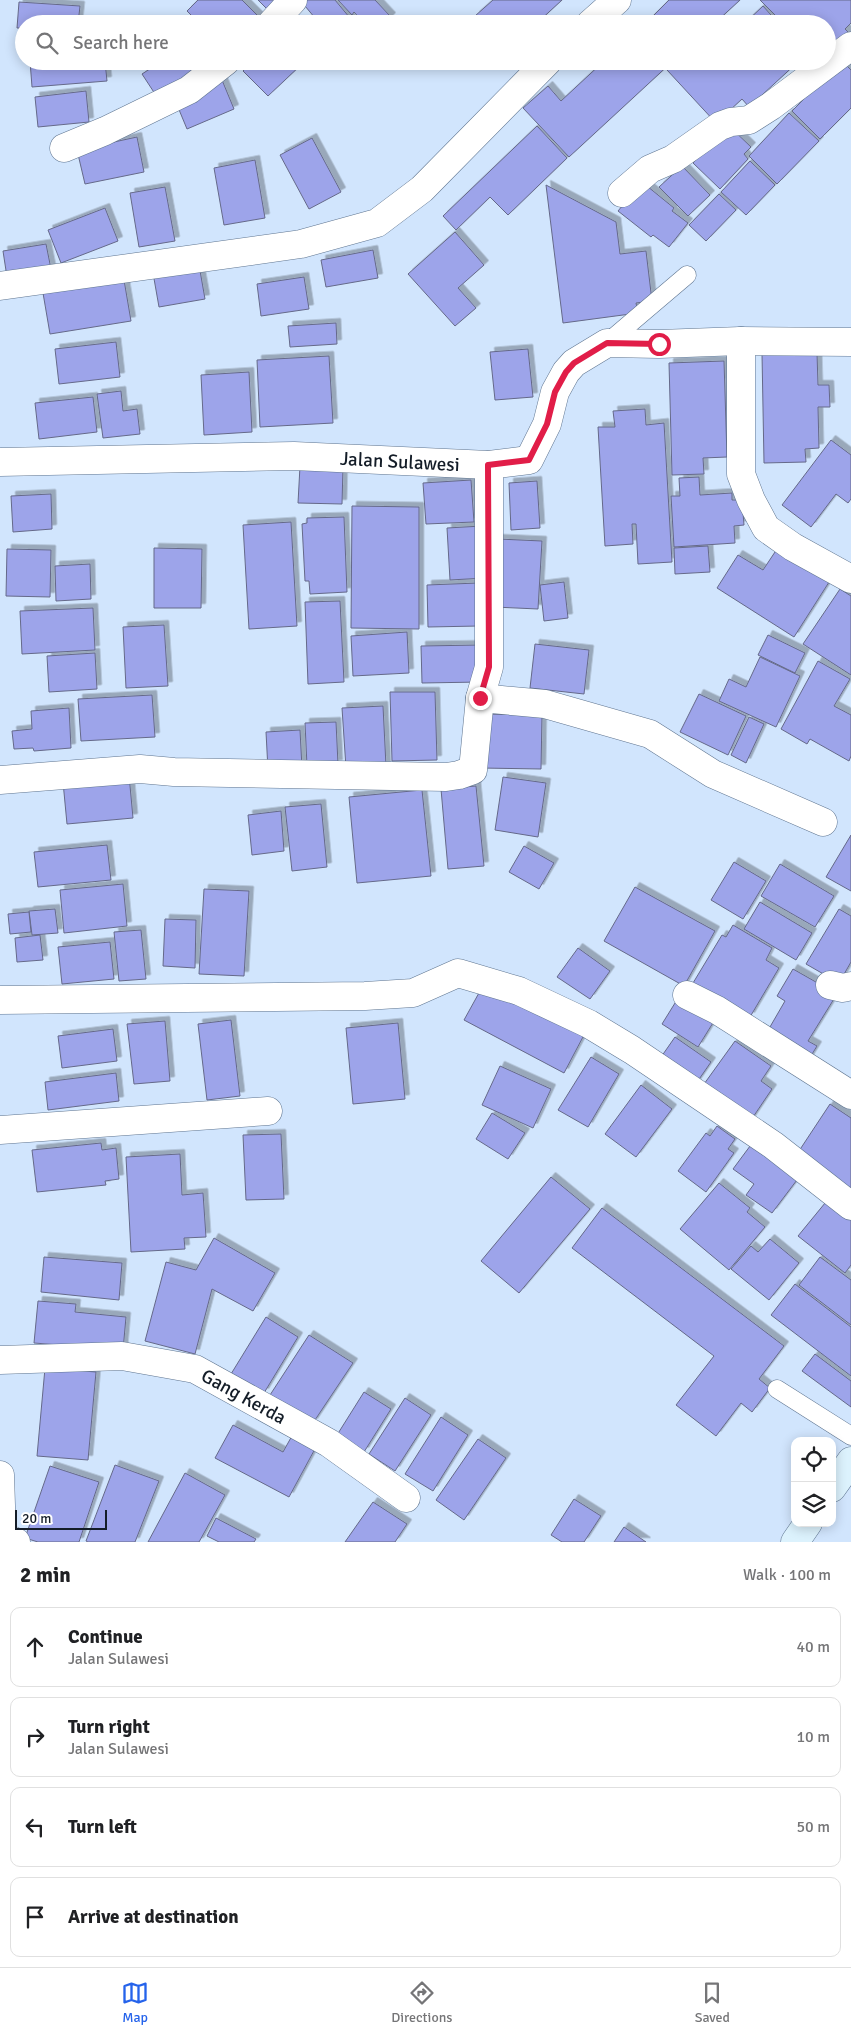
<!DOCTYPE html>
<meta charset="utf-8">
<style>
body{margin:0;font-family:Signika,sans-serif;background:#f6f6f6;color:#202124}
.controls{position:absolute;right:15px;bottom:15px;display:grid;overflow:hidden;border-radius:10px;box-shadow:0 2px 12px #0003}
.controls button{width:45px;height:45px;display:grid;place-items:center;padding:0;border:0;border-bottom:1px solid #e0e0e0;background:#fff;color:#202124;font:25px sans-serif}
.scale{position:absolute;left:15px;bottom:12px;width:92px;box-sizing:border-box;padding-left:5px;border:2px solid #141d28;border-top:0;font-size:14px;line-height:18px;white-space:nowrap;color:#141d28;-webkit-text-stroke:4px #fff;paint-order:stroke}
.stop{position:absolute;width:15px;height:15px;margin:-11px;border:4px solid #e11d48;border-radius:50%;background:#fff}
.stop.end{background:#e11d48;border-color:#fff;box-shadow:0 1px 5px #0008}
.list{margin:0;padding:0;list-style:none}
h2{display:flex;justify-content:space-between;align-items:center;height:65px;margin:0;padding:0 20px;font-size:21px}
h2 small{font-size:16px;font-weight:400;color:#757577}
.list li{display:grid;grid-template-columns:32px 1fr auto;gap:15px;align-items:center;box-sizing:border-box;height:80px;margin:0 10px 10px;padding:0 10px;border:1px solid #e0e0e0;border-radius:10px}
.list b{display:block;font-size:19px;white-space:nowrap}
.list p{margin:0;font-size:16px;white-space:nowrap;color:#757577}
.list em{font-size:16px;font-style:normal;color:#757577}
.icon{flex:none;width:28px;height:28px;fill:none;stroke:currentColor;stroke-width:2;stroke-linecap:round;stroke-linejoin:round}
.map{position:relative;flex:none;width:851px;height:1542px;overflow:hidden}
.search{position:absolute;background:#fff;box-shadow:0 2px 12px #0003;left:15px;right:15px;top:15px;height:55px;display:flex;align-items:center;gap:12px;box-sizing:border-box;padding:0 18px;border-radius:28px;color:#757577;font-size:19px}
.sheet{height:425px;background:#fff}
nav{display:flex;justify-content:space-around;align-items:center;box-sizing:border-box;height:70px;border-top:1px solid #e0e0e0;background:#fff;font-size:14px;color:#757577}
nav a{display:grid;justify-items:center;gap:2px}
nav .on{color:#2563eb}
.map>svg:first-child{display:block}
</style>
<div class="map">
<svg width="851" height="1542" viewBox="0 0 851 1542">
<defs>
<filter id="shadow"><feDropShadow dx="4.5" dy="-4.5" stdDeviation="0" flood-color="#0004"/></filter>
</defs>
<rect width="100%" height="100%" fill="#d1e5fd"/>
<g fill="#9da4ea" stroke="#656989" filter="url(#shadow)">
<path d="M198 0H242L263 21 260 24H200L187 11Z"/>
<path d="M258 0H282L270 12Z"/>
<path d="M300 0H335L355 24H320Z"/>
<path d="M338 0H375L391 17 384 24H365L354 12 352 15Z"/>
<path d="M493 0H562L536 24H482L475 16Z"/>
<path d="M669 0H740L714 24H645Z"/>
<path d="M760 0H851V23L845 29 851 35 827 61V24H784Z"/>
<path d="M19 2 80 6 78 24H24V28H17Z"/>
<path d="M763 6 779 24H744Z"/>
<path d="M30 61H105L107 81 32 87Z"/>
<path d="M162 61H194L201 72 159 100 142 74Z"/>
<path d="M253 61H300L302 64 268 96 243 71Z"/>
<path d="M604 61H673L569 157 523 108 548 86 561 101Z"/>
<path d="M676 61H799L749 107 742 99 716 123 667 70Z"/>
<path d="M842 61 851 70V108L820 139 792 111Z"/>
<path d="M222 80 234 109 187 129 175 100Z"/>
<path d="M86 91 89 122 38 127 35 97Z"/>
<path d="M789 113 819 141 777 184 749 156Z"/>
<path d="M537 126 567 158 508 215 490 197 456 230 443 216Z"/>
<path d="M729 126 751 147 744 154 748 159 720 189 693 163Z"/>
<path d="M137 137 144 172 85 184 77 150Z"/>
<path d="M312 138 341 192 309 209 280 155Z"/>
<path d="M255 160 265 218 224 225 214 168Z"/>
<path d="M750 161 775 185 746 215 721 192Z"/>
<path d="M682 166 710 195 688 216 659 187Z"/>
<path d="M642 182 674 208 672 211 688 223 669 247 653 235 651 237 618 211Z"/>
<path d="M546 185 616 222 620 254 646 251 652 301 636 303 638 313 563 323Z"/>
<path d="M165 187 175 241 139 247 130 193Z"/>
<path d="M719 194 736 210 706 241 689 225Z"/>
<path d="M105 208 118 241 61 263 48 230Z"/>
<path d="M455 232 484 265 458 288 476 308 455 326 408 274Z"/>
<path d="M46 244 51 269 7 277 3 251Z"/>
<path d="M373 250 378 278 326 287 321 260Z"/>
<path d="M199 265 205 299 159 307 153 273Z"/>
<path d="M304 277 309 309 261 316 257 284Z"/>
<path d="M124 280 131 321 50 334 43 293Z"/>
<path d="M336 323 337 344 290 347 288 326Z"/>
<path d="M116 342 120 377 59 384 55 349Z"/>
<path d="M528 349 533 397 495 400 490 352Z"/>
<path d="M817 353 818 385H829L830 407H818L819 448 805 449 806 462 764 463 762 354Z"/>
<path d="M329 356 333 423 260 427 257 360Z"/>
<path d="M724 361 727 457 703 458 704 474 672 475 669 363Z"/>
<path d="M249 372 252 432 204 435 201 375Z"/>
<path d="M121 391 123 411 137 409 140 434 103 438 97 394Z"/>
<path d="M93 397 97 432 39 439 35 403Z"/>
<path d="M645 409 646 425 664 423 672 562 638 564 636 524H632L633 544 605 546 598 427H615L613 411Z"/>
<path d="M831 440 851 455V499L848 503 836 494 811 527 782 505Z"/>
<path d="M300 466 343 467 342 504 298 503Z"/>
<path d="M699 477 700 495 732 493V500H742L744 525 734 526 735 543 674 547 671 496H680L679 478Z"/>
<path d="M471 480 474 522 426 524 423 483Z"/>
<path d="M537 481 540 528 511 530 509 483Z"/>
<path d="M51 494 52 529 13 532 11 496Z"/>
<path d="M352 506 419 507V629L351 628Z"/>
<path d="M344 517 347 592 310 594 309 581H305L302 524 307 523V518Z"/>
<path d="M291 522 297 626 249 629 243 525Z"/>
<path d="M482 526 485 578 450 580 447 528Z"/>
<path d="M498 539 542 541 538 609 494 607Z"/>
<path d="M708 546 710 572 675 574 674 548Z"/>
<path d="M779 546 831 579 794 637 717 588 738 555 763 570Z"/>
<path d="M154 548 202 549 201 608H154Z"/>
<path d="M7 549 51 550 50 597 6 596Z"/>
<path d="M90 564 91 599 56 601 55 566Z"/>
<path d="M564 582 568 618 544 621 540 585Z"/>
<path d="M478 583 479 626 428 627 427 585Z"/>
<path d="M840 589 851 596V675L803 644Z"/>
<path d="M340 601 344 682 308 684 305 602Z"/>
<path d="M93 608 95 650 22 654 20 611Z"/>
<path d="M164 625 168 686 126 688 123 627Z"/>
<path d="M407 632 409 673 353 676 351 636Z"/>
<path d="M768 635 805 653 795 673 758 655Z"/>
<path d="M535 644 589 650 584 694 530 688Z"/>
<path d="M480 645 481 682 422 683 421 646Z"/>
<path d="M95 653 97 689 49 692 47 656Z"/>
<path d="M760 657 800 676 776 727 719 701 729 679 746 687Z"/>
<path d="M818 661 850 679 834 706 851 715V756L849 761 810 739 807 744 781 729Z"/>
<path d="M390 692H435L437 760 392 761Z"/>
<path d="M699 694 746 716 728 755 680 732Z"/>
<path d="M152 695 155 737 81 741 78 699Z"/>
<path d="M383 706 386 766 346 768 342 708Z"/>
<path d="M69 708 71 748 34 751 33 748 14 749 12 731 32 729 31 711Z"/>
<path d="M481 714 542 715 541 769 481 768Z"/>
<path d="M749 717 764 724 746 763 731 755Z"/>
<path d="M336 722 338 764 307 766 305 723Z"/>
<path d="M300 730 302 768 268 770 266 732Z"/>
<path d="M129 775 133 818 67 824 63 782Z"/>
<path d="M503 777 546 783 538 837 495 830Z"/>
<path d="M476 786 484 866 448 869 441 789Z"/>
<path d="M422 790 431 876 357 883 349 797Z"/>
<path d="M321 804 327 867 292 871 285 807Z"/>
<path d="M281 811 284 851 252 855 248 815Z"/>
<path d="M851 835V891L826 877Z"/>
<path d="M107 845 111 880 38 887 34 852Z"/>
<path d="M524 846 554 863 539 889 509 872Z"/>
<path d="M734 862 766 881 743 919 711 900Z"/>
<path d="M780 864 834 896 815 927 761 896Z"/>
<path d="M123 884 127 926 64 933 60 890Z"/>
<path d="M635 887 715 931 684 986 604 941Z"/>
<path d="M204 889 249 891 244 976 199 974Z"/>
<path d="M760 902 812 933 796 960 744 929Z"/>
<path d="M55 909 58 933 32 935 29 911Z"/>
<path d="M839 909 851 916V962L839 983 806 964Z"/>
<path d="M29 912 31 932 10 934 8 914Z"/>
<path d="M165 919 196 920 195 968 163 966Z"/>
<path d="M733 925 772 948 766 960 779 968 750 1017 693 983 722 935 726 937Z"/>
<path d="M141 930 146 979 119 981 114 932Z"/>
<path d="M40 935 43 960 17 962 15 938Z"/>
<path d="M110 942 114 979 62 984 58 947Z"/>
<path d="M578 948 610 971 590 999 557 977Z"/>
<path d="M793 969 837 994 808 1041 817 1046 806 1064 763 1039 785 1001 777 996Z"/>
<path d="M485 982 584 1035 564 1073 464 1020Z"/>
<path d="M680 995 716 1018 698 1047 662 1024Z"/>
<path d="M231 1020 240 1096 207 1100 198 1024Z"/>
<path d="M165 1021 170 1081 134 1084 127 1024Z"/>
<path d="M398 1023 405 1099 353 1104 346 1028Z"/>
<path d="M113 1029 117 1061 62 1068 58 1036Z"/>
<path d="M675 1037 711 1062 695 1085 659 1060Z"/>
<path d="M735 1041 771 1066 761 1081 772 1089 747 1126 699 1091Z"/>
<path d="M591 1057 619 1074 588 1127 558 1110Z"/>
<path d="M500 1066 551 1089 533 1128 482 1105Z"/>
<path d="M116 1073 119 1101 48 1110 45 1082Z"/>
<path d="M641 1085 672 1109 636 1157 605 1134Z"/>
<path d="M830 1104 851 1118V1193L795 1157Z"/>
<path d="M492 1113 525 1133 508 1159 476 1139Z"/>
<path d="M717 1126 735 1139 728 1149 734 1153 706 1192 678 1171 706 1133 710 1136Z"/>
<path d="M281 1134 284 1199 246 1200 243 1135Z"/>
<path d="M756 1138 803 1172 772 1213 746 1195 754 1184 733 1169Z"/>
<path d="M101 1143 102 1150 116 1148 119 1179 105 1181 106 1185 37 1192 32 1150Z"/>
<path d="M180 1154 182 1195 203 1193 206 1237 184 1238 185 1249 131 1252 126 1157Z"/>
<path d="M551 1177 590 1209 519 1293 481 1261Z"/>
<path d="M719 1183 750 1208 747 1212 765 1227 729 1270 680 1229Z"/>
<path d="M830 1197 851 1213V1265L845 1273 798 1236Z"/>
<path d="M602 1208 784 1346 759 1379 770 1388 752 1412 741 1403 716 1436 676 1405 714 1356 572 1248Z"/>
<path d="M214 1238 275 1273 253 1311 212 1289 195 1354 145 1341 166 1262 196 1270Z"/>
<path d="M770 1239 799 1263 769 1300 731 1269 751 1246 758 1252Z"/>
<path d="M44 1257 122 1263 119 1300 41 1292Z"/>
<path d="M820 1257 851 1280V1325L799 1285Z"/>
<path d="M795 1284 851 1327V1376L771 1315Z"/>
<path d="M38 1301 76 1304 75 1312 126 1317 123 1350 34 1343Z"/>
<path d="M266 1317 298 1337 264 1393 231 1374Z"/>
<path d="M309 1335 353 1363 313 1423 270 1395Z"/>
<path d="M815 1354 851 1381V1407L802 1371Z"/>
<path d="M45 1368 96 1372 88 1460 37 1456Z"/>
<path d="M364 1392 391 1409 364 1452 337 1435Z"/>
<path d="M405 1398 431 1415 395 1471 369 1454Z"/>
<path d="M441 1417 468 1435 433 1491 405 1474Z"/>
<path d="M233 1425 283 1452 293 1434 316 1447 289 1497 215 1458Z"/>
<path d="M478 1439 506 1458 464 1520 436 1500Z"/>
<path d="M115 1465 159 1481 135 1542H88L86 1541Z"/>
<path d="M50 1466 99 1482 79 1542H38L25 1538Z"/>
<path d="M185 1473 225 1495 199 1542H148Z"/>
<path d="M574 1499 601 1516 584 1542H562L551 1535Z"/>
<path d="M373 1502 407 1524 395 1542H345Z"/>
<path d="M216 1518 256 1539 254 1542H219L207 1536Z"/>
<path d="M624 1527 646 1542H614Z"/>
</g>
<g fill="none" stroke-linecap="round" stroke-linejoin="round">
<g stroke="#5f7590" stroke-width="19">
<g id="lane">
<path d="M607 343 687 275"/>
<path d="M777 1389 851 1436"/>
</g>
</g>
<g stroke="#5f7590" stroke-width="29">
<g id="street">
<path d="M271 24 293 0"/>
<path d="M590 24 617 0"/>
<path d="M64 148 105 131 189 90 226 61"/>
<path d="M622 193 650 169 673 159 720 126 731 122 749 120 771 106 851 46"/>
<path d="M0 286 301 244 377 223 422 189 548 61"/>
<path d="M741 341V474L751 500 766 528 793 547 851 579"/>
<path d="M0 462 294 456 489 465 529 460 547 424 555 392 566 372 574 363 607 343 659 344 741 341 851 342"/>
<path d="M480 698 545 704 650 734 713 774 823 822"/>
<path d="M0 780 140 769 174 772 446 777 459 775 473 770 480 698 489 667V465"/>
<path d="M830 985 843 988 851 986"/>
<path d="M687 995 717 1010 851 1095"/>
<path d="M0 1000 365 996 413 993 458 973 519 991 589 1024 632 1050 773 1145 851 1206"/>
<path d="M0 1130 268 1111"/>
<path d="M0 1360 122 1356 195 1369 329 1443 406 1498"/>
<path d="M0 1475 2 1536 16 1542"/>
</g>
</g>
<g stroke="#5f7590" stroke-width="29">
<g id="secondary">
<path d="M832 1488 851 1461"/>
<path d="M795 1542 808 1523"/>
</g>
</g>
<use href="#lane" stroke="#fff" stroke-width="18"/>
<use href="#street" stroke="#fff" stroke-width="28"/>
<use href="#secondary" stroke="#dcf2fd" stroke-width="28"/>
</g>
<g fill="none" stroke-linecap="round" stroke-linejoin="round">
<path stroke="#e11d48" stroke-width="6" d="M480 698 489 667 488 465 529 460 547 424 555 392 566 372 574 363 607 343 659 344"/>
</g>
<g text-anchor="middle" stroke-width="4.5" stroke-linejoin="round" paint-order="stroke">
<g font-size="19" fill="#141d28" stroke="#fff">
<text transform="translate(400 461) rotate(3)" y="7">Jalan Sulawesi</text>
<text transform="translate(244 1396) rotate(29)" y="7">Gang Kerda</text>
</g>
</g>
</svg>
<div class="controls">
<button><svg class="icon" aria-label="locate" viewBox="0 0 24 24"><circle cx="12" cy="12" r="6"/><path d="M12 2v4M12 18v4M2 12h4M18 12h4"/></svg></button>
<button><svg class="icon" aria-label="layers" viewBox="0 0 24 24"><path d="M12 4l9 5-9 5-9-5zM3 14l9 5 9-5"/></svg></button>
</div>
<div class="scale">20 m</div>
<div class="stop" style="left:659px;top:344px"></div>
<div class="stop end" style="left:480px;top:698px"></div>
<div class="search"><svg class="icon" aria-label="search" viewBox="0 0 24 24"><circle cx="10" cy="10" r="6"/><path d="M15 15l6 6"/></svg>Search here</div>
</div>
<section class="sheet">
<h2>2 min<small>Walk · 100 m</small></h2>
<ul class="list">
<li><svg class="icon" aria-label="ahead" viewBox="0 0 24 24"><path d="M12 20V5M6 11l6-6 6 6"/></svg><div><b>Continue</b><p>Jalan Sulawesi</p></div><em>40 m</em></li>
<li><svg class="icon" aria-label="right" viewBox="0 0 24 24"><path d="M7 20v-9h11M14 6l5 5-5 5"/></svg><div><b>Turn right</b><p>Jalan Sulawesi</p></div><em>10 m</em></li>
<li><svg class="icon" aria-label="left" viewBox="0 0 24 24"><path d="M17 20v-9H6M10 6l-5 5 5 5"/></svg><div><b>Turn left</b></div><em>50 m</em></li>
<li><svg class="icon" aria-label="arrive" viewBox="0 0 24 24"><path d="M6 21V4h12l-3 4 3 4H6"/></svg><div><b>Arrive at destination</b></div></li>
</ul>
</section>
<nav>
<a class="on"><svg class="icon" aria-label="map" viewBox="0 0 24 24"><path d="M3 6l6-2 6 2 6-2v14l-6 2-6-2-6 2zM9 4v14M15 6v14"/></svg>Map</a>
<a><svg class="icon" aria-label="directions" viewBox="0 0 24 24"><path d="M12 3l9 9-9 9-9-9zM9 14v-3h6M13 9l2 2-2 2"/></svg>Directions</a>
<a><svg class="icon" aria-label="saved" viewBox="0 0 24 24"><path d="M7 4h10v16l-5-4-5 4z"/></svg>Saved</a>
</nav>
